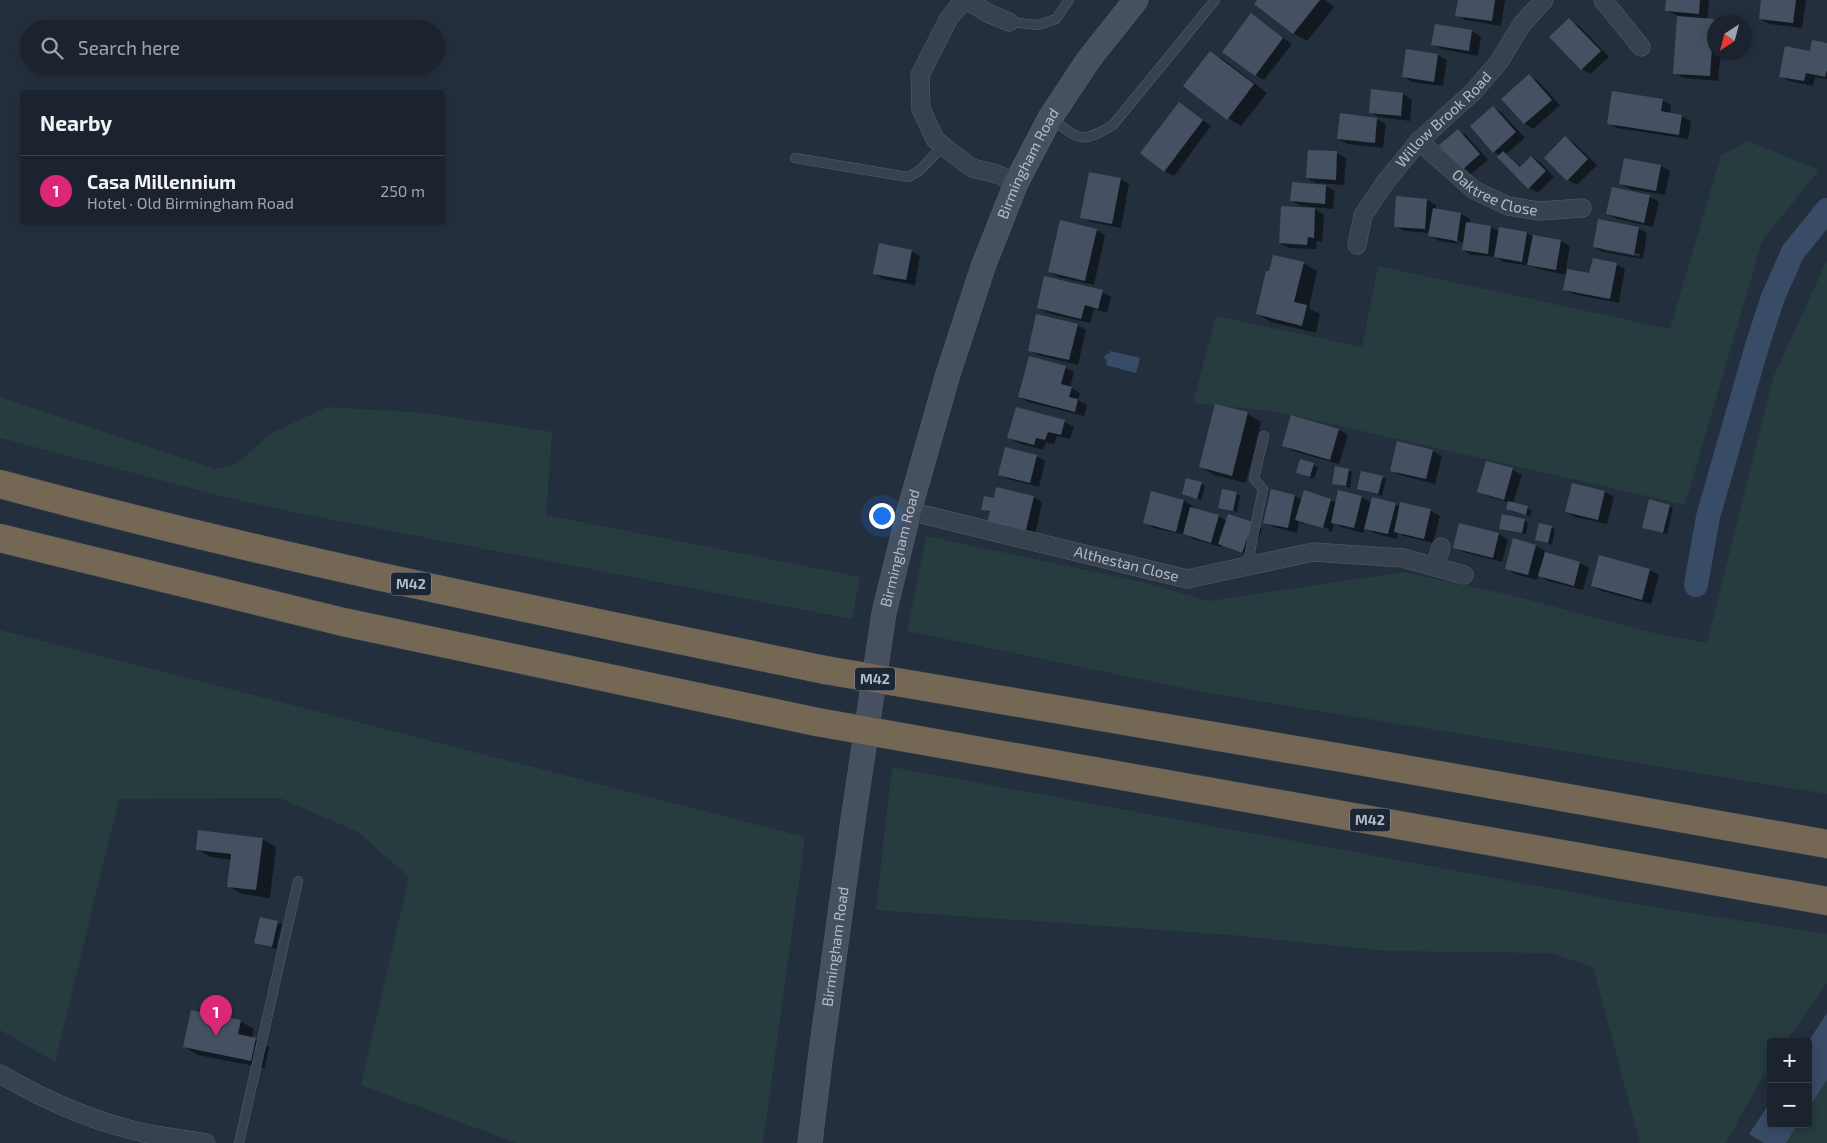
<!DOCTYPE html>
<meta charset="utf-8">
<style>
body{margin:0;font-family:"Exo 2",sans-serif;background:#242b36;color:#f1f3f6}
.controls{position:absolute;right:15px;bottom:15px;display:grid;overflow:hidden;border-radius:5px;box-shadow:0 2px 12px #0003}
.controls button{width:45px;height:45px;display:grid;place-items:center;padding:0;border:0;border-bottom:1px solid #39404a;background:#1b232e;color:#f1f3f6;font:25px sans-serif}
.compass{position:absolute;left:1707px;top:15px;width:45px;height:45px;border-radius:50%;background:#1b232e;box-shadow:0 2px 12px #0003;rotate:216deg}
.you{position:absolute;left:881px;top:515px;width:18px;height:18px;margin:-12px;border:4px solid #fff;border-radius:50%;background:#1a73e8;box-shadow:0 0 0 8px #1a73e833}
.badge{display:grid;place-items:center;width:32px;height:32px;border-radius:50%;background:#db2777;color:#fff;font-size:16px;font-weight:700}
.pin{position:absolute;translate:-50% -41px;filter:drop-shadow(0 1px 2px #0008)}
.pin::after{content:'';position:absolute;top:26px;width:18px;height:15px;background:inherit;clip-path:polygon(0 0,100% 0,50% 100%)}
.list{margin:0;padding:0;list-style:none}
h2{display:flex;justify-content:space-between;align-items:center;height:65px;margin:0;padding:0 20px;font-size:21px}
h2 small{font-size:16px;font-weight:400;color:#a0a4aa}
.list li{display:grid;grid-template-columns:32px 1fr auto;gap:15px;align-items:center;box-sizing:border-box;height:70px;padding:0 20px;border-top:1px solid #39404a}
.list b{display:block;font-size:19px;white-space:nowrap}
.list p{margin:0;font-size:16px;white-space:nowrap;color:#a0a4aa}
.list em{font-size:16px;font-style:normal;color:#a0a4aa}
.icon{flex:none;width:28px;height:28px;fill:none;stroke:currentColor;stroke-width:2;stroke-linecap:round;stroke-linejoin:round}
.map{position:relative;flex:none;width:1827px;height:1143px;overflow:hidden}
.search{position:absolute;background:#1b232e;box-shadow:0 2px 12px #0003;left:20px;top:20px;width:425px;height:55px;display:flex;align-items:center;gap:12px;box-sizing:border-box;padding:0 18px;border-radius:28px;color:#a0a4aa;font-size:19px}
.panel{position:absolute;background:#1b232e;box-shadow:0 2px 12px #0003;left:20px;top:90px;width:425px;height:135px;border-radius:5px}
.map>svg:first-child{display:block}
</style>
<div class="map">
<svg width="1827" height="1143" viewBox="0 0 1827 1143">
<rect width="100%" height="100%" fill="#242f3e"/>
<g fill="#263c3f">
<path d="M1748 141 1819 170 1762 241 1685 505 1279 412 1193 403 1216 316 1362 347 1378 266 1670 329 1721 155Z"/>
<path d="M1827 260V794L1198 691 907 631 926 536 1142 582 1209 601 1403 572 1506 594 1654 633 1707 643 1773 378Z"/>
<path d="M0 397 215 469 238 463 270 434 327 407 425 413 552 432 546 515 860 577 852 619 297 513 221 496 0 438Z"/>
<path d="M0 630 805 837 763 1143H516L361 1085 409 877 358 832 280 798 119 799 55 1062 0 1030Z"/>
<path d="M892 767 1647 906 1827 934V983L1786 1042H1771V1065L1759 1082 1726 1143H1640L1593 967 1552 953 1388 951 1231 935 876 910Z"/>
<path d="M1827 1080V1143H1786L1798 1124H1808V1109Z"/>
</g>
<g fill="#394c67">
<path d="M1110 351 1140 358 1136 373 1106 365 1107 360 1104 358 1106 354H1109Z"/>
<path d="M1827 1013V1080L1808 1109V1042Z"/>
<path d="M1771 1101V1124H1798L1786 1143H1764L1749 1134Z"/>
</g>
<g fill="#0007" fill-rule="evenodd">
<path d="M1259 0H1325L1334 7 1307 41 1293 33Z"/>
<path d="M1459 0H1505L1501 26 1466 20 1457 15Z"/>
<path d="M1667 0H1709L1707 20 1718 22H1714V52H1721L1718 81 1684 78 1675 73 1679 16 1667 11Z"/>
<path d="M1762 0H1806L1802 28 1769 24 1760 19Z"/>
<path d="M1251 15 1292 44 1264 80 1255 75Z"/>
<path d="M1569 20 1578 25 1609 57 1590 74 1582 69Z"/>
<path d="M1436 25 1472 31 1481 37 1478 56 1441 49 1432 44Z"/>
<path d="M1827 44V79L1815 77 1813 86 1789 81 1780 76 1811 52Z"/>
<path d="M1407 50 1438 55 1447 60 1443 86 1412 82 1403 76Z"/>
<path d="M1210 53 1224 60 1267 93 1241 126 1228 118Z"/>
<path d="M1529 75 1538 81 1560 105 1533 129 1524 123Z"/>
<path d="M1372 91 1403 94 1412 100 1410 121 1379 117 1370 112Z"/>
<path d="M1662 100 1671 105 1670 114 1682 116 1691 121 1688 139 1617 128 1608 123Z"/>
<path d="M1179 103 1211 126 1174 176 1165 171Z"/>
<path d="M1493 107 1502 113 1525 138 1506 154 1522 167 1532 157 1540 162 1554 177 1538 193 1529 188 1500 155 1494 152Z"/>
<path d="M1341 115 1377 119 1386 124 1383 148 1347 144 1338 139Z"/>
<path d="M1458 130 1467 136 1488 160 1470 175 1461 170Z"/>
<path d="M1565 138 1574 143 1597 165 1577 185 1568 180Z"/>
<path d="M1337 153 1346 158 1344 185 1316 183 1307 178Z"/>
<path d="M1661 166 1670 171 1665 195 1630 189 1621 184Z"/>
<path d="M1120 179 1129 184 1121 228 1091 222 1082 217Z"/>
<path d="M1326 186 1335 191 1333 209 1301 206 1292 201Z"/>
<path d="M1613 189 1650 197 1659 202 1653 227 1617 219 1608 214Z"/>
<path d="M1397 198 1427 200 1436 205V210L1461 214 1470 219 1469 224 1491 227 1500 232 1527 233 1534 237 1561 241 1570 246 1566 270 1590 275 1616 264 1625 269 1619 303 1573 294 1564 289 1567 275 1538 269 1531 266 1504 262 1497 257 1472 255 1463 250 1464 244 1452 237 1451 239 1460 244 1439 241 1430 235V233L1404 231 1395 226Z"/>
<path d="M1315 209 1324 215 1322 242 1317 241 1316 249 1289 248 1280 243Z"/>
<path d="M1638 228 1647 233 1643 259 1603 252 1594 247ZM1602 248 1640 254V257L1602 250Z"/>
<path d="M1096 230 1105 235 1094 285 1058 277 1049 272Z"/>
<path d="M911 251 920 256 915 285 883 279 874 273Z"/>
<path d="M1303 263 1317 271 1309 308 1320 314 1316 333 1271 322 1257 314Z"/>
<path d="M1102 292 1111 297 1107 313 1094 309 1090 323 1047 313 1038 307Z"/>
<path d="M1077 325 1086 330 1078 365 1038 355 1029 350Z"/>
<path d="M1065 367 1074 372 1070 387 1080 393 1078 400 1087 405 1084 416 1028 402 1019 397Z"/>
<path d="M1216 406 1248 414 1261 422 1246 483 1214 475 1201 467Z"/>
<path d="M1016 408 1065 422 1074 427 1070 439 1057 436 1054 444 1046 442 1043 450 1018 443 1009 437Z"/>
<path d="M1339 430 1348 435 1339 464 1293 451 1284 445Z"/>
<path d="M1398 442 1433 451 1442 456 1435 484 1400 475 1391 470Z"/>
<path d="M1036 456 1045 461 1039 487 1008 479 999 474Z"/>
<path d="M1301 461 1318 467 1314 479 1297 473Z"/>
<path d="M1487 462 1513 470 1522 475 1513 503 1532 510 1530 516 1511 511 1507 509 1509 503 1488 496 1479 491Z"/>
<path d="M1348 470 1352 472 1350 488 1333 483Z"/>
<path d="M1382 477 1386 479 1382 496 1359 489Z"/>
<path d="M1201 483 1205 486 1201 500 1184 494Z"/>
<path d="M1573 484 1605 492 1614 497 1607 524 1575 517 1566 512Z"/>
<path d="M1305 492 1337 503 1361 497 1372 503 1395 504 1400 507 1431 511 1440 516 1433 543 1404 536 1398 533 1397 539 1374 533 1365 528 1363 533 1341 527 1334 523 1332 532 1305 524 1328 531 1329 529 1304 521V524L1299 521 1297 533 1274 527 1265 522 1295 496 1302 500Z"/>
<path d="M1236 493 1240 496 1237 512 1219 507Z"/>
<path d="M1033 497 1042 502 1035 535 998 527 991 513 983 509 995 500Z"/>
<path d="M1184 501 1193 506 1192 509 1219 516 1227 521 1253 523 1262 529 1251 557 1221 545V547L1193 539 1186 535 1154 528 1145 522Z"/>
<path d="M1669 506 1673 508 1667 534 1647 529Z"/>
<path d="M1524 520 1528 523 1526 534 1505 530 1500 528Z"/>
<path d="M1551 527 1555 529 1552 545 1537 540Z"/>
<path d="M1499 534 1508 540 1502 562 1463 552 1454 547Z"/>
<path d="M1514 540 1536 546 1545 551 1544 553 1580 563 1589 568 1583 590 1548 581 1539 575 1537 580 1515 574 1506 568Z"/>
<path d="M1600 556 1650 570 1659 575 1651 604 1601 591 1592 585Z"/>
<path d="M262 839 276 847 270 898 242 894 228 886 231 860 211 857 197 849Z"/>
<path d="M261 918 282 924 276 949 256 943Z"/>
<path d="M240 1021 254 1029 252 1038 269 1047 265 1068 198 1055 185 1047Z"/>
</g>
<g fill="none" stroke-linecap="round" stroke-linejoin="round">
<path stroke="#394c67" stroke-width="24" d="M1696 585 1708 517 1757 346 1773 297 1793 252 1827 210"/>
</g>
<g fill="#455162">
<path d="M1257 0H1320L1293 34 1254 4Z"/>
<path d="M1458 0H1495L1492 21 1455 16Z"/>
<path d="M1666 0H1700L1699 14 1665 11Z"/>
<path d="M1761 0H1796L1793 23 1759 19Z"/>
<path d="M1251 13 1283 38 1255 76 1222 52Z"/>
<path d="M1677 16 1714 19 1710 76 1673 74Z"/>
<path d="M1569 18 1601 51 1581 70 1549 37Z"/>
<path d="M1435 24 1472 30 1469 51 1431 45Z"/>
<path d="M1812 40 1827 43V70L1825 77 1806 73 1804 81 1779 77 1785 46 1810 51Z"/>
<path d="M1406 49 1438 54 1434 82 1402 77Z"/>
<path d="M1210 51 1254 84 1227 120 1183 86Z"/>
<path d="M1529 74 1552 100 1524 124 1501 99Z"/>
<path d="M1371 89 1403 93 1401 116 1369 113Z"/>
<path d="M1612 91 1663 99 1661 111 1682 115 1679 135 1607 124Z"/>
<path d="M1179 102 1203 120 1164 172 1140 153Z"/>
<path d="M1493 106 1516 132 1493 153 1470 126Z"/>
<path d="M1340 113 1377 118 1375 143 1337 139Z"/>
<path d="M1458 129 1480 154 1461 171 1439 145Z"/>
<path d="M1565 136 1588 159 1567 181 1544 158Z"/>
<path d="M1308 150 1337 151 1336 180 1306 178Z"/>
<path d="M1503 151 1520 167 1531 156 1546 171 1528 189 1497 157Z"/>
<path d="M1624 158 1661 165 1656 191 1619 184Z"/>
<path d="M1089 172 1121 178 1112 224 1080 218Z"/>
<path d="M1292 182 1326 185 1325 204 1290 201Z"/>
<path d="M1612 187 1650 195 1644 223 1606 214Z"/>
<path d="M1396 196 1427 199 1425 229 1394 227Z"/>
<path d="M1281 206 1315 208 1314 238 1308 237 1307 245 1279 243Z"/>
<path d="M1433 208 1461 213 1457 241 1428 236Z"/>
<path d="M1598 219 1639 227 1634 255 1593 247Z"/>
<path d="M1060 220 1097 229 1085 281 1048 272Z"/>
<path d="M1466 222 1491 226 1488 254 1462 250Z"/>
<path d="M1499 227 1527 232 1522 262 1494 257Z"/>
<path d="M1533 235 1561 240 1556 270 1527 265Z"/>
<path d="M879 243 912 250 906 280 873 274Z"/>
<path d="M1273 255 1304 262 1294 302 1307 305 1302 326 1256 314 1266 271H1269Z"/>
<path d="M1593 258 1617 263 1610 299 1563 290 1567 269 1589 273Z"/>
<path d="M1044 276 1103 290 1098 309 1085 305 1081 319 1037 308Z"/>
<path d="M1036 314 1078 324 1069 360 1028 351Z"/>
<path d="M1029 356 1066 366 1061 384 1072 387 1069 397 1078 399 1075 412 1018 397Z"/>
<path d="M1215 404 1248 412 1232 476 1199 467Z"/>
<path d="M1016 407 1065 420 1061 435 1048 432 1045 440 1036 438 1034 445 1007 438Z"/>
<path d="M1291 415 1339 429 1330 460 1282 446Z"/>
<path d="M1397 441 1433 450 1426 479 1390 471Z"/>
<path d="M1005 447 1037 455 1030 483 998 475Z"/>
<path d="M1300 459 1314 463 1310 477 1296 473Z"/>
<path d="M1486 461 1513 468 1504 500 1477 492Z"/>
<path d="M1335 466 1349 469 1346 486 1332 484Z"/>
<path d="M1361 471 1383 476 1378 494 1357 489Z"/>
<path d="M1186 478 1202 482 1197 499 1182 494Z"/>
<path d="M1572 483 1605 491 1598 520 1565 512Z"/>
<path d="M996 487 1034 496 1026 530 987 522 990 511 981 510 984 496 994 498Z"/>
<path d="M1222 489 1237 492 1233 511 1218 508Z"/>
<path d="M1271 489 1295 495 1288 528 1263 523Z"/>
<path d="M1304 490 1331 499 1323 528 1295 520Z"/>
<path d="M1338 490 1362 496 1354 528 1331 523Z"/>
<path d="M1151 491 1184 500 1176 532 1143 523Z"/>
<path d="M1372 497 1396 503 1388 534 1364 529Z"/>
<path d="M1649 499 1670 505 1663 533 1642 528Z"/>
<path d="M1508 501 1528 506 1526 515 1506 509Z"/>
<path d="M1400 502 1431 509 1424 539 1394 532Z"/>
<path d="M1190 507 1219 515 1211 543 1183 534Z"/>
<path d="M1228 514 1253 522 1242 553 1218 544Z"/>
<path d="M1502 514 1525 519 1522 533 1499 529Z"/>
<path d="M1459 523 1499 533 1493 558 1453 548Z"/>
<path d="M1539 523 1552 526 1548 543 1535 540Z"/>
<path d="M1513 538 1536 545 1528 575 1505 569Z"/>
<path d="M1545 552 1580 562 1574 586 1538 576Z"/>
<path d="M1599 555 1650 569 1642 600 1591 586Z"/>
<path d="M198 830 263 838 256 890 227 887 231 854 196 850Z"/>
<path d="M260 917 278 921 272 947 254 943Z"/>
<path d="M191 1010 241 1020 238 1034 256 1038 251 1061 183 1047Z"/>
</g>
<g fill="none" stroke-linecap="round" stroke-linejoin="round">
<g stroke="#565f6c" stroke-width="10">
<g id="service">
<path d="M1009 22 1038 25 1056 19 1069 0"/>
<path d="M1052 119C1079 140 1082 144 1113 125L1215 0"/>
<path d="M795 158 908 177 919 171 943 146"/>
<path d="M1247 566 1263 489 1254 479 1264 436"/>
<path d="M239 1143 298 881"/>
</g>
</g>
<g stroke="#565f6c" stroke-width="19">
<g id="minor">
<path d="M964 0 949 18 920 75 921 109 935 139 943 146 972 168 997 174 1016 183"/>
<path d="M966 0 990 14 1009 22"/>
<path d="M1603 0 1641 47"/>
<path id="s1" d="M1419 141 1474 190 1508 206 1539 211 1582 208"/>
<path id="s2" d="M1357 245 1363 215 1387 180 1419 141 1473 92 1499 62 1522 24 1544 0"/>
<path id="s3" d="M909 511 1187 579 1313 552 1403 558 1464 575"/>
<path d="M1435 567 1441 547"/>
<path d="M0 1074C46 1101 96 1123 149 1134 168 1137 187 1140 206 1143"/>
</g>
</g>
<g stroke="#565f6c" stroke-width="25">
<g id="secondary">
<path id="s4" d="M810 1143 820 1060 853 820 884 613 909 511 948 374 983 267 1016 183 1050 118 1089 59 1136 0"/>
</g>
</g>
<g stroke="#434c59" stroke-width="29">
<g id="motorway">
<path d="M0 484C272 558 549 613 825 670"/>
<path d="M0 538 343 622 817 722"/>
<path d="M926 687 1348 759 1827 844"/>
<path d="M913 739 1827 901"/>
</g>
</g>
<use href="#service" stroke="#38414e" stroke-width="9"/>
<use href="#minor" stroke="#38414e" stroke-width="18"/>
<use href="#secondary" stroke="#465061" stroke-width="24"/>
<use href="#motorway" stroke="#746855" stroke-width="28"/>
<g stroke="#434c59" stroke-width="29" stroke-linecap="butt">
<g id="motorway-bridge">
<path d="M825 670 926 687"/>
<path d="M817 722 913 739"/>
</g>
</g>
<use href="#motorway-bridge" stroke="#746855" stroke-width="28"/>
</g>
<g text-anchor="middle" stroke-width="5" stroke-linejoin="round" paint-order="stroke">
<g fill="#1d2633" stroke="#878f9c" stroke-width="1">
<rect x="391" y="572.5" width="40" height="23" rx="4"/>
<rect x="855" y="667.5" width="40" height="23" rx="4"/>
<rect x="1350" y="808.5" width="40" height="23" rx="4"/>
</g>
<g font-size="14" font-weight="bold" fill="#b4bcc9">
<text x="411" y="589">M42</text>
<text x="875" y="684">M42</text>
<text x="1370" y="825">M42</text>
</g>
<g font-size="15" fill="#b4bcc9" stroke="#1d2633">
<text dy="5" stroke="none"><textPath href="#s2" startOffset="156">Willow Brook Road</textPath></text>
<text dy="5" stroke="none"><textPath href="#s4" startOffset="1008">Birmingham Road</textPath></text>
<text dy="5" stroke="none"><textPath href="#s1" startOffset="94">Oaktree Close</textPath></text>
<text dy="5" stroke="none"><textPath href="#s4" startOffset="602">Birmingham Road</textPath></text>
<text dy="5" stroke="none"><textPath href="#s3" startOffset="224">Althestan Close</textPath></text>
<text dy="5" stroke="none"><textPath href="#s4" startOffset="198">Birmingham Road</textPath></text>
</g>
</g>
</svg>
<div class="controls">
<button>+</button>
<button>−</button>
</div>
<svg class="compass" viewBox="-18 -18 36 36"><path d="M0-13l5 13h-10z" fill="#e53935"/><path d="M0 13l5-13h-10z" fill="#a0a4aa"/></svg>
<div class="you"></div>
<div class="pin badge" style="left:216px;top:1036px">1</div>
<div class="search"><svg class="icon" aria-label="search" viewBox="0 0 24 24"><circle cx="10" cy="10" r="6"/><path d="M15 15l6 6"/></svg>Search here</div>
<section class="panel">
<h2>Nearby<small></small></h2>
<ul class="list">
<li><span class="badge">1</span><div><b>Casa Millennium</b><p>Hotel · Old Birmingham Road</p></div><em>250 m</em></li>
</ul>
</section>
</div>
